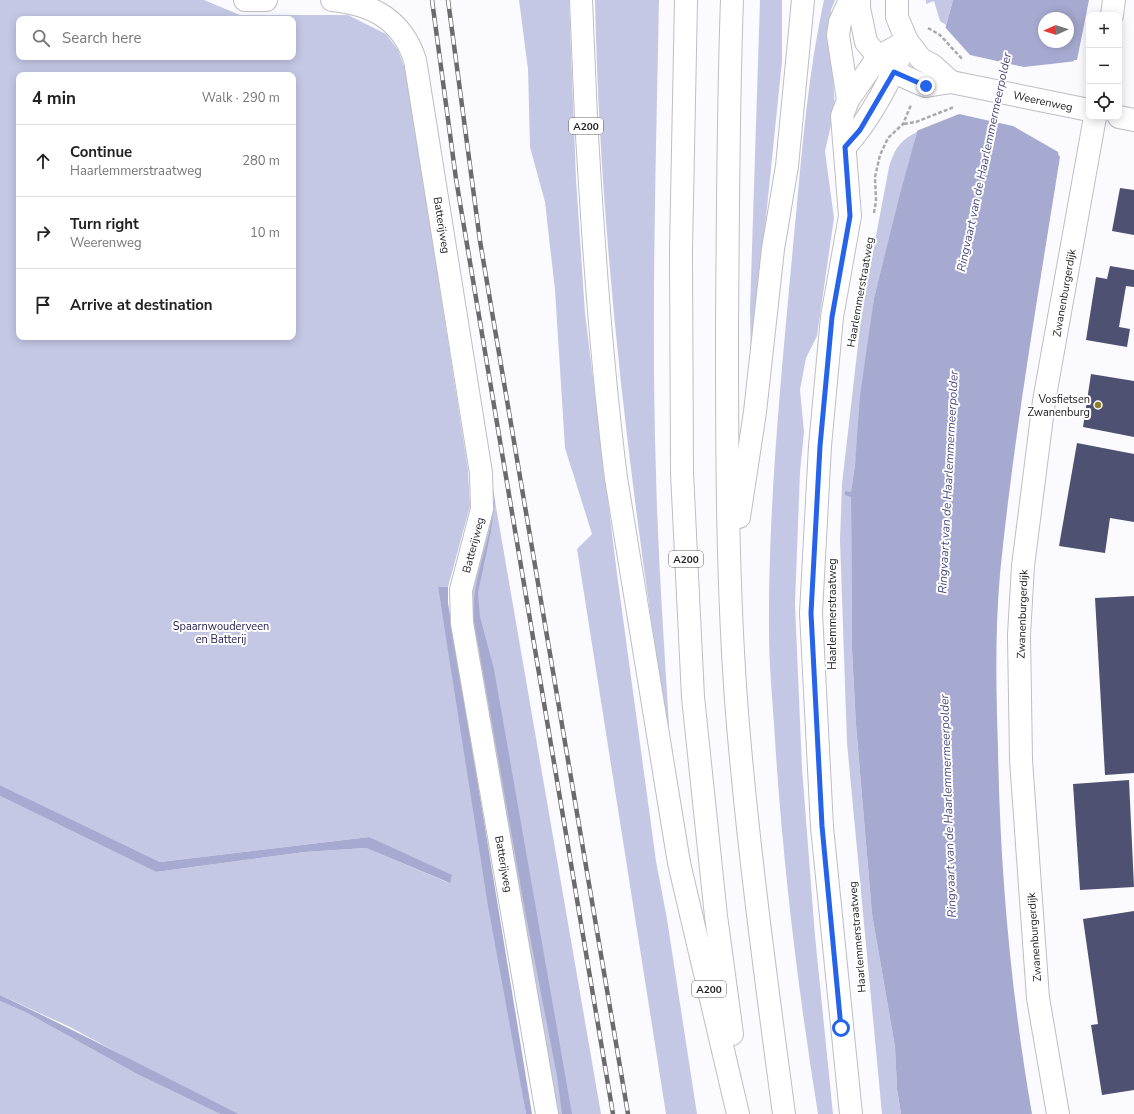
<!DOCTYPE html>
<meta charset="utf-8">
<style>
body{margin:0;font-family:"Nunito Sans",sans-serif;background:#f2f2f2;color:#222}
.controls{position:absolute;right:12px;top:12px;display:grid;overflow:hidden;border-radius:8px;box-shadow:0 2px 10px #0003}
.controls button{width:36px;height:36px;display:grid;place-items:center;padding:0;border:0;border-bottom:1px solid #e0e0e0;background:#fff;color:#222;font:20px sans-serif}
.compass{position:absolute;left:1038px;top:12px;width:36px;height:36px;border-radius:50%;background:#fff;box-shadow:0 2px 10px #0003;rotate:267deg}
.stop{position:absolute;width:12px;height:12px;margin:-9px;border:3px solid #2563eb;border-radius:50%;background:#fff}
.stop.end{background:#2563eb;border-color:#fff;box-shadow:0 1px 4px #0008}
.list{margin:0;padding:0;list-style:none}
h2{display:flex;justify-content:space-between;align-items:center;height:52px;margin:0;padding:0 16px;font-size:17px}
h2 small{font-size:13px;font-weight:400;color:#767676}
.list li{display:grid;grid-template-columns:26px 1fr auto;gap:12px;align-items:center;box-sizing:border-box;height:72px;padding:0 16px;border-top:1px solid #e0e0e0}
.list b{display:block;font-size:15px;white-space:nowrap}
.list p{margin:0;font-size:13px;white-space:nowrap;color:#767676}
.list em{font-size:13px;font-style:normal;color:#767676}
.icon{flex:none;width:22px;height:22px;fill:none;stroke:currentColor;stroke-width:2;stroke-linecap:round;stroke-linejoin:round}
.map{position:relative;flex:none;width:1134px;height:1114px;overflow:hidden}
.search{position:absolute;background:#fff;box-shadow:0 2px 10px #0003;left:16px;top:16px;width:280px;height:44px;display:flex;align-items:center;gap:10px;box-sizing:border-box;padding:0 14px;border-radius:8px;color:#767676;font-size:15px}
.panel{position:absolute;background:#fff;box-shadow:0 2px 10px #0003;left:16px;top:72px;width:280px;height:268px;border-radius:8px}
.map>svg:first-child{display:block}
</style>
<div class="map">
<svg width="1134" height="1114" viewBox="0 0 1134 1114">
<rect width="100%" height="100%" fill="#fbfbff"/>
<g fill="#c5c8e5" fill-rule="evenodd">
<path d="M0 0H204L240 15H348L386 34 398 50 406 72 468 470 470 506 448 587H438L526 1114H239L131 1060 70 1027 0 995V796L156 872 305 852 366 848 449 883 369 837 160 862 0 785ZM19 19H293V57H19ZM19 75H293V337H19Z"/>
<path d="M519 0H569L576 179 585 313 617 574 656 861 667 919 697 1114H666L577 549 592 534 565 448 555 290 545 202 530 147 528 69Z"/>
<path d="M595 0H659C656 158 651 316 656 474 658 558 664 641 669 725L667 726C630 486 600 243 595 0Z"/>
<path d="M760 0H782V61L751 364 750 310Z"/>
<path d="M824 0H835L831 10 830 30 835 108 825 151 834 218 817 336 806 358 800 390 804 432 800 472 795 604 802 768 815 936 833 1114H818C798 990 783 865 775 740 773 704 769 668 769 633 768 511 780 389 791 268 800 179 805 88 824 0Z"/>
<path d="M926 0H953L946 25 940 21 934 1 926 4Z"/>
<path d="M917 132 874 298 855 465 851 492 845 495 851 496 852 650 856 725 872 914 895 1047 897 1089 901 1114H882L847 743 840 540 842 484 862 310 889 167C895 149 899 141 917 132Z"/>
<path d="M495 501 601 1114H556L468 602 492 503Z"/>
<path d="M0 1001 27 1013 137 1074 220 1114H0Z"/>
</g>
<g fill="#a7aad0" fill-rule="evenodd">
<path d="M415 0 495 501 491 531 478 593 480 617 494 669 572 1114H562L557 1076 525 911 474 621C470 580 492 541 494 500Z"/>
<path d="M953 0H1089L1077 60H1074L1058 154 1060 157C1038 295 1014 434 1000 574 995 631 996 690 998 748 1000 871 1011 993 1032 1114H901L897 1089 895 1047 872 914 856 725 852 650 851 497 845 495V491L851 492 855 465 860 396 874 298 900 194ZM1044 18H1068V42H1044Z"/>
<path d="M438 587H448V603L455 644 532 1114H526L488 906Z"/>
<path d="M0 785 160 862 369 837 452 875 450 883 366 848 305 852 156 872 0 796Z"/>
<path d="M0 995C81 1033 159 1074 239 1114H220L137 1074 27 1013 0 1001Z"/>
</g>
<path fill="#fbfbff" d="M944 26 970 55 1024 67 1077 61 1060 153 1013 126 959 114 914 132Z"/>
<g fill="#4f5172">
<path d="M1120 188 1134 190V235L1112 231Z"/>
<path d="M1110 266 1134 270V287L1126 286 1119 327 1130 329 1127 347 1086 340 1096 277 1107 279Z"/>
<path d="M1091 374 1134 381V437L1083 427Z"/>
<path d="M1077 443 1134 454V522L1110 518 1105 553 1059 546Z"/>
<path d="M1134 596V773L1105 775 1095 598Z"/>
<path d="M1129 780 1134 887 1080 890 1073 784Z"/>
<path d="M1134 911V1090L1102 1095 1091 1025 1098 1024 1083 919Z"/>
</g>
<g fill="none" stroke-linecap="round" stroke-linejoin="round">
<g stroke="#bdbec2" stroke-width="24">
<g id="minor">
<path d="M245 0H266"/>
<path d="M332 0C373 4 402 20 415 60L481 473 482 509 461 590 462 623 547 1114"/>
<path d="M859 0V8L866 42 888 69 916 82 926 86 951 82 1089 110"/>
<path d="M1112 15 1114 0"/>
<path d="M848 100 878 57 907 41 921 59 932 65 951 82"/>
<path d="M1119 117 1134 120"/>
<path d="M1058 1114 1038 998 1021 760 1019 635 1023 566 1044 401 1095 117"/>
</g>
</g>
<g stroke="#bdbec2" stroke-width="24">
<g id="major">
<path d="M850 0 840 22 838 35 848 100 842 116 850 216 832 317 820 446 811 613 822 827 851 1114"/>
<path d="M845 147C873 116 891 78 907 41L897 17V0"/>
</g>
</g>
<g stroke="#bdbec2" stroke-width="24">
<g id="highway">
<path d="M581 0C583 39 584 79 586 118 593 238 601 359 616 478L679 863 738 1114"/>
<path d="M686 0 681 250 682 473 693 697 716 916 732 1034"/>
<path d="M732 0C728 108 728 217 727 326 727 454 727 584 737 713 748 847 766 980 784 1114"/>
<path d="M739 517 755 412 773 249 787 166 803 0"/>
</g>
</g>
<g stroke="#aaaaad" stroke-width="2.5" stroke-dasharray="4 2" stroke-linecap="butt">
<path d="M928 28 940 35 963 60"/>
<path d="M904 124 916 122 954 107"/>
<path d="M874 213 876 201 875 177 880 155 888 138 903 124 911 105"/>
</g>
<use href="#minor" stroke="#fff" stroke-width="22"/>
<use href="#major" stroke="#fff" stroke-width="22"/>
<use href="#highway" stroke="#fff" stroke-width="22"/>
<g stroke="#6b6b6e" stroke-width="4.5">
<g id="rail">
<path d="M432 0 456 179 613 1114"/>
<path d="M448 0 480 241 628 1114"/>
</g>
</g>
<use href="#rail" stroke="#fff" stroke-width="3" stroke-dasharray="9" stroke-linecap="butt"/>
</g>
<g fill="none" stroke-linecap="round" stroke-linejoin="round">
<path stroke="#2563eb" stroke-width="5" d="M841 1028 822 826 811 613 820 446 832 317 850 216 845 147 860 130 894 72 926 86"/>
</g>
<circle fill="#8c8027" stroke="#fff" stroke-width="1.5" cx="1098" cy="405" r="4"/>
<g text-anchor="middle" stroke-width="4" stroke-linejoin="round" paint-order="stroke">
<g fill="#fff" stroke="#646465" stroke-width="1">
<rect x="569" y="118" width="34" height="16" rx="3"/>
<rect x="669" y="551" width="34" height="16" rx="3"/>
<rect x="692" y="981" width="34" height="16" rx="3"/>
</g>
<g font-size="10" font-weight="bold" fill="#212123">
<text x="586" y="130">A200</text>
<text x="686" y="563">A200</text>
<text x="709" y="993">A200</text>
</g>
<g font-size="11" fill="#212123" stroke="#fff">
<text transform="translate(1043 101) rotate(12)" y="4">Weerenweg</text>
<text transform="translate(442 225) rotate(81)" y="4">Batterijweg</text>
<text transform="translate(860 292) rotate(-80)" y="4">Haarlemmerstraatweg</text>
<text transform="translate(1064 293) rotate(-80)" y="4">Zwanenburgerdijk</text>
<text transform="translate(473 545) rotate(-75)" y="4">Batterijweg</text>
<text transform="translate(832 614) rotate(-90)" y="4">Haarlemmerstraatweg</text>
<text transform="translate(1022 614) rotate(-88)" y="4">Zwanenburgerdijk</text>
<text transform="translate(504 864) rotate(80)" y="4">Batterijweg</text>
<text transform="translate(857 937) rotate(-95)" y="4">Haarlemmerstraatweg</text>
<text transform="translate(1034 937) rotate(-94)" y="4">Zwanenburgerdijk</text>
</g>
<g font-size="11" fill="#212123" stroke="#fff" text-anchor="end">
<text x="1090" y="403">Vosfietsen<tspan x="1090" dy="13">Zwanenburg</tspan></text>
</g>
<g font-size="11" fill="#262554" stroke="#fff">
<text x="221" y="630">Spaarnwouderveen<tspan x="221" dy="13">en Batterij</tspan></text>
</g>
<g font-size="12" font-style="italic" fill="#4b4c80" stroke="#fff">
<text transform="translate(984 162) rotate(-78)" y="4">Ringvaart van de Haarlemmermeerpolder</text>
<text transform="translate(948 482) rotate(-87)" y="4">Ringvaart van de Haarlemmermeerpolder</text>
<text transform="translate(948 806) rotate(-92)" y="4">Ringvaart van de Haarlemmermeerpolder</text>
</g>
</g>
</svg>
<div class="controls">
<button>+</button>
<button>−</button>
<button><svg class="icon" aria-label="locate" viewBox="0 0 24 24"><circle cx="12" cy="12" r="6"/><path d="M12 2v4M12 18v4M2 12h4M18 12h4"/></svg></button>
</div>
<svg class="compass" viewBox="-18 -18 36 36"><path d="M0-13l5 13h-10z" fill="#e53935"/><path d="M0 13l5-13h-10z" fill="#767676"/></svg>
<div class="stop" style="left:841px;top:1028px"></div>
<div class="stop end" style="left:926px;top:86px"></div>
<div class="search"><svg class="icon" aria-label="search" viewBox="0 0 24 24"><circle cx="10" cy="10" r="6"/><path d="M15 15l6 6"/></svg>Search here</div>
<section class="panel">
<h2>4 min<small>Walk · 290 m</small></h2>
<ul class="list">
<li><svg class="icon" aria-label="ahead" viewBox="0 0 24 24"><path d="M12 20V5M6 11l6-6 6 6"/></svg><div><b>Continue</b><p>Haarlemmerstraatweg</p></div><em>280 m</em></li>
<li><svg class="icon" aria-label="right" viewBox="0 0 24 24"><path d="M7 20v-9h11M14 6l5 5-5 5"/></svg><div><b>Turn right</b><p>Weerenweg</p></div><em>10 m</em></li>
<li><svg class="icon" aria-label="arrive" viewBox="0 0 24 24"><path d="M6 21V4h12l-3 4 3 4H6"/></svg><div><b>Arrive at destination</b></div></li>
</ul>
</section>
</div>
